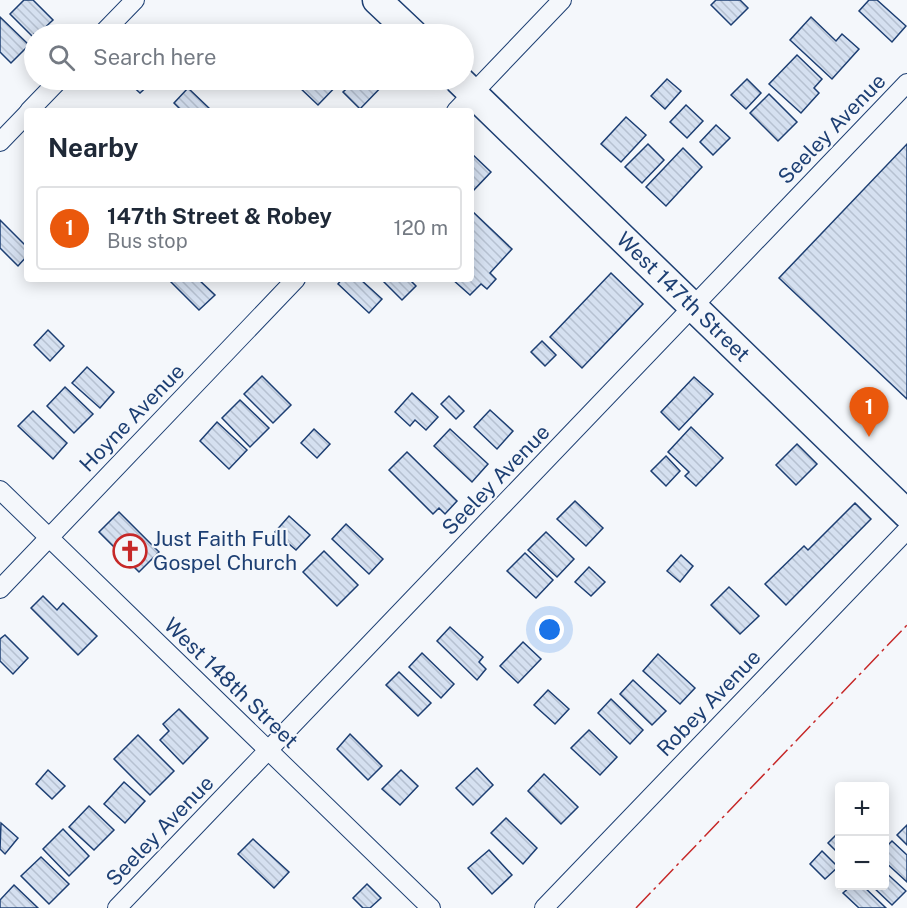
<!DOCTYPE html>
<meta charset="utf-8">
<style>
body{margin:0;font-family:"Public Sans",sans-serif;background:#f2f2f3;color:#1f2937}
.controls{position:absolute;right:18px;bottom:18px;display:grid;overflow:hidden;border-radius:6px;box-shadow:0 3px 15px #0003}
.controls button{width:54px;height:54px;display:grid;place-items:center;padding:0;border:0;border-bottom:2px solid #e0e1e3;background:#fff;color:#1f2937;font:30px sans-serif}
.you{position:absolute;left:550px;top:630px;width:21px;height:21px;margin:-15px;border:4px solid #fff;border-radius:50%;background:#1a73e8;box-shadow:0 0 0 9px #1a73e833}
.badge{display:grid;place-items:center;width:39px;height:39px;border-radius:50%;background:#ea580c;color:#fff;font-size:20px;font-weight:700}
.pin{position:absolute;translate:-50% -50px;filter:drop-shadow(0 2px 3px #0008)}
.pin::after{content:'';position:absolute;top:32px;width:21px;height:18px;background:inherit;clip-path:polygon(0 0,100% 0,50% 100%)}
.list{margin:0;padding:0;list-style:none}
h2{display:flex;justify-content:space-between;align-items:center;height:78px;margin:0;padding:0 24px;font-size:26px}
h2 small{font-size:20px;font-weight:400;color:#747a83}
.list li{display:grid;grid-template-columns:39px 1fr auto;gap:18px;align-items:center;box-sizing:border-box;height:84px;margin:0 12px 12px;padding:0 12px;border:2px solid #e0e1e3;border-radius:6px}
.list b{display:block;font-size:22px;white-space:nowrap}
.list p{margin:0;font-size:20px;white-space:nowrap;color:#747a83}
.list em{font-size:20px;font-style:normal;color:#747a83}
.icon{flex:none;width:33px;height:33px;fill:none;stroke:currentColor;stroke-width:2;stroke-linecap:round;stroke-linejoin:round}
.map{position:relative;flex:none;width:907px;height:908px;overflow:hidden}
.search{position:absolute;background:#fff;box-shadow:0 3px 15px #0003;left:24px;top:24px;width:450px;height:66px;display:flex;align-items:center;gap:15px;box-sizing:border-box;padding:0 21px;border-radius:33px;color:#747a83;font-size:22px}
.panel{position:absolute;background:#fff;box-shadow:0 3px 15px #0003;left:24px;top:108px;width:450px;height:174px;border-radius:6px}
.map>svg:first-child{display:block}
</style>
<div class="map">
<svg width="907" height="908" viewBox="0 0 907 908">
<defs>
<pattern id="building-back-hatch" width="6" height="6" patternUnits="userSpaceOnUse" patternTransform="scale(1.5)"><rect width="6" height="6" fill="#d5e0f0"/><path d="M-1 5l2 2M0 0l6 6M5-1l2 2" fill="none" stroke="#b6c1d1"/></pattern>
</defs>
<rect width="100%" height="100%" fill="#f4f7fb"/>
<g fill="url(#building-back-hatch)" stroke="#1d3f73" stroke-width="1.5">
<path d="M24 0H33L53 20 38 34H34V38L10 14Z"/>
<path d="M716 0H740L748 8 731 25 711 5Z"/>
<path d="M869 0H877L906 26 892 42 859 11Z"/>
<path d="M0 17 29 45 11 63 0 52Z"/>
<path d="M811 17 836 41 842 34 859 49 832 79 790 40Z"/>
<path d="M797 55 822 79 814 88 819 93 801 113 769 84Z"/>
<path d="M667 79 681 91 665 109 651 96Z"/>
<path d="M747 79 761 93 746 109 731 95Z"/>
<path d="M126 80H154L140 93Z"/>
<path d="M304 80H342L318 105 298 86Z"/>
<path d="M356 80H388L360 109 343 92Z"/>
<path d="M188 88 211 110 210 111H182L174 103Z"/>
<path d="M769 94 797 122 778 141 750 113Z"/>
<path d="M686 105 703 121 687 138 670 122Z"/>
<path d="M626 117 646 135 621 162 601 144Z"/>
<path d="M716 125 730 138 713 155 700 142Z"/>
<path d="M648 144 664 160 642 183 625 167Z"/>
<path d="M907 144V399L779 278Z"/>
<path d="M683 148 702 167 666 206 646 187Z"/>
<path d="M471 153 491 172 471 193Z"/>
<path d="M471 210 512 249 490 273 496 279 487 289 481 284 470 295 452 279H471Z"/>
<path d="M0 220 27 247V256L18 266 0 248Z"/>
<path d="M611 273 643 304 582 368 550 337Z"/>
<path d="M168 279H198L215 295 199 310Z"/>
<path d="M342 279H360L382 299 369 313 338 284Z"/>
<path d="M381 279H409L416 286 402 300Z"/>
<path d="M48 330 64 346 50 361 34 345Z"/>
<path d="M542 341 556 355 545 366 531 352Z"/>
<path d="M87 367 114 392 100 408 72 383Z"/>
<path d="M262 376 291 405 273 423 244 394Z"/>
<path d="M694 377 713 394 679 430 661 412Z"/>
<path d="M65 387 93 414 74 433 47 406Z"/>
<path d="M412 393 438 417 426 430 415 420 410 426 395 412Z"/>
<path d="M449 396 464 411 456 419 441 404Z"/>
<path d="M240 400 269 428 250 447 222 418Z"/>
<path d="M490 410 513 431 497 449 474 427Z"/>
<path d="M33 411 67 443 53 459 18 426Z"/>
<path d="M217 422 247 450 229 469 200 441Z"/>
<path d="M691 427 723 458 696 486 685 476 689 472 668 452Z"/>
<path d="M314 429 330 444 317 458 301 443Z"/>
<path d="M450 429 488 464 472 482 434 446Z"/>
<path d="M797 444 817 464 796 485 776 465Z"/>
<path d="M407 452 457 501 445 514 439 508 433 514 389 470Z"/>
<path d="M666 456 680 471 666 486 651 471Z"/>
<path d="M575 501 603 528 586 546 557 519Z"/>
<path d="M855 503 871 519 786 605 765 584 804 546 808 550Z"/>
<path d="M119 512 159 552 139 572 99 532Z"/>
<path d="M289 516 310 535 296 550 275 532Z"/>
<path d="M346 524 383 559 369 574 332 539Z"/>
<path d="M546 532 574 559 557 577 528 550Z"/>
<path d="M324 551 358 585 337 606 303 572Z"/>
<path d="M525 553 553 580 536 598 507 571Z"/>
<path d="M681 555 693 566 680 582 667 571Z"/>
<path d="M589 567 605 582 591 596 575 582Z"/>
<path d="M729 587 759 616 740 634 711 605Z"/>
<path d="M43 596 57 610 63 603 97 636 78 655 31 608Z"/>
<path d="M450 627 483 657 479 662 486 669 477 680 437 641Z"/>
<path d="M5 635 28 658 13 674 0 661V639Z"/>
<path d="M523 642 541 659 518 683 500 666Z"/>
<path d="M422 653 454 684 441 698 409 667Z"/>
<path d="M658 654 695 688 680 704 643 671Z"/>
<path d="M399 672 431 703 418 716 386 685Z"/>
<path d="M633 680 666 711 652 725 620 694Z"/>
<path d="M548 690 569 709 555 724 534 705Z"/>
<path d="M611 699 643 730 630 744 598 713Z"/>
<path d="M179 709 208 738 183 764 160 740 169 731 163 724Z"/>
<path d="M589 730 617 757 600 775 571 748Z"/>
<path d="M350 734 382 766 368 780 337 749Z"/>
<path d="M138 735 174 771 150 795 114 759Z"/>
<path d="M477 768 493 785 473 805 456 788Z"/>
<path d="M48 770 65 786 52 799 36 784Z"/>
<path d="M401 770 418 786 400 805 382 789Z"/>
<path d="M544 774 578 807 561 824 528 791Z"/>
<path d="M124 782 145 801 125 823 104 804Z"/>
<path d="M89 806 114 830 94 850 69 827Z"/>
<path d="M506 818 537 848 523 864 491 833Z"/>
<path d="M1 823 18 838 5 854 0 849Z"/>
<path d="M907 825V845L897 835Z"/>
<path d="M63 829 89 856 69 876 43 849Z"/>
<path d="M840 831V855L828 843Z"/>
<path d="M253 839 289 872 274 888 238 854Z"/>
<path d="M892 841 907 855V882L884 861V849Z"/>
<path d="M489 850 512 875 492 894 468 868Z"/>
<path d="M822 851 838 867 825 879 810 864Z"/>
<path d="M41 857 69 884 49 904 21 876Z"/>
<path d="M884 871 906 891 892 905 872 886H884Z"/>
<path d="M367 884 381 898 370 908H363L353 898Z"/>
<path d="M14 885 38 908H0V900Z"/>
<path d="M851 886H863L886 908H859L843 893Z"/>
</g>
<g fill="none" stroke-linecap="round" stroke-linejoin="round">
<g stroke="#1d3f73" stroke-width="20">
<g id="street">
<path d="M102 34 135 0"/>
<path d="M29 111 59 80"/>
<path d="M456 111 562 0"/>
<path d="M0 142 27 114"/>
<path d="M0 490 431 908"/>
<path d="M0 589 296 279"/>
<path d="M117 908 907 83"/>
<path d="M544 908 907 530"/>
</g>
</g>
<g stroke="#1d3f73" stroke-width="31">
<g id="primary">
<path d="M377 0 413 34"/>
<path d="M459 80 907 514"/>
</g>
</g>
<use href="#street" stroke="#f4f7fb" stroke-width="18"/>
<use href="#primary" stroke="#f4f7fb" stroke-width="28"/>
<path stroke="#c62828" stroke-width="1.5" stroke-dasharray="21 4.5 3 4.5" stroke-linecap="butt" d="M636 908 907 625"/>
</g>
<defs>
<g id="church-ring" transform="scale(1.725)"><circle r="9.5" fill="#f4f7fb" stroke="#c62828" stroke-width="1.5"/><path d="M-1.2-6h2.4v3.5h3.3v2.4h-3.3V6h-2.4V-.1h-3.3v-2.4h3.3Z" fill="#c62828"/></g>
</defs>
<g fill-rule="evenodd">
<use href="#church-ring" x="130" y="551"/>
</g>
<g text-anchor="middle" stroke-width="4.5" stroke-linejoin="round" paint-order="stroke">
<g font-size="21" fill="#1d3f73" stroke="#f4f7fb">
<text transform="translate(832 129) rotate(-46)" y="7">Seeley Avenue</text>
<text transform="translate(683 297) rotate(44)" y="7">West 147th Street</text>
<text transform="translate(132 418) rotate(-46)" y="7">Hoyne Avenue</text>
<text transform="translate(496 480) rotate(-46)" y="7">Seeley Avenue</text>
<text transform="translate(231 683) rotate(44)" y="7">West 148th Street</text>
<text transform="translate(709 703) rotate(-46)" y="7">Robey Avenue</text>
<text transform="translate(160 831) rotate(-46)" y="7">Seeley Avenue</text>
</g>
<g font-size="21" fill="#1d3f73" stroke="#f4f7fb" text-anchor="start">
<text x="153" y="546">Just Faith Full<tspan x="153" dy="24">Gospel Church</tspan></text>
</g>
</g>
</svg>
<div class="controls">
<button>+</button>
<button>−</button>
</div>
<div class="you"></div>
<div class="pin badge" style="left:869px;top:437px">1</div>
<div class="search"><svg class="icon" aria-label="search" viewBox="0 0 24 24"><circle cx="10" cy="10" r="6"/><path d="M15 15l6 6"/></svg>Search here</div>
<section class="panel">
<h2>Nearby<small></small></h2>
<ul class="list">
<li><span class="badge">1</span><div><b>147th Street &amp; Robey</b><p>Bus stop</p></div><em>120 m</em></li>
</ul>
</section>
</div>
